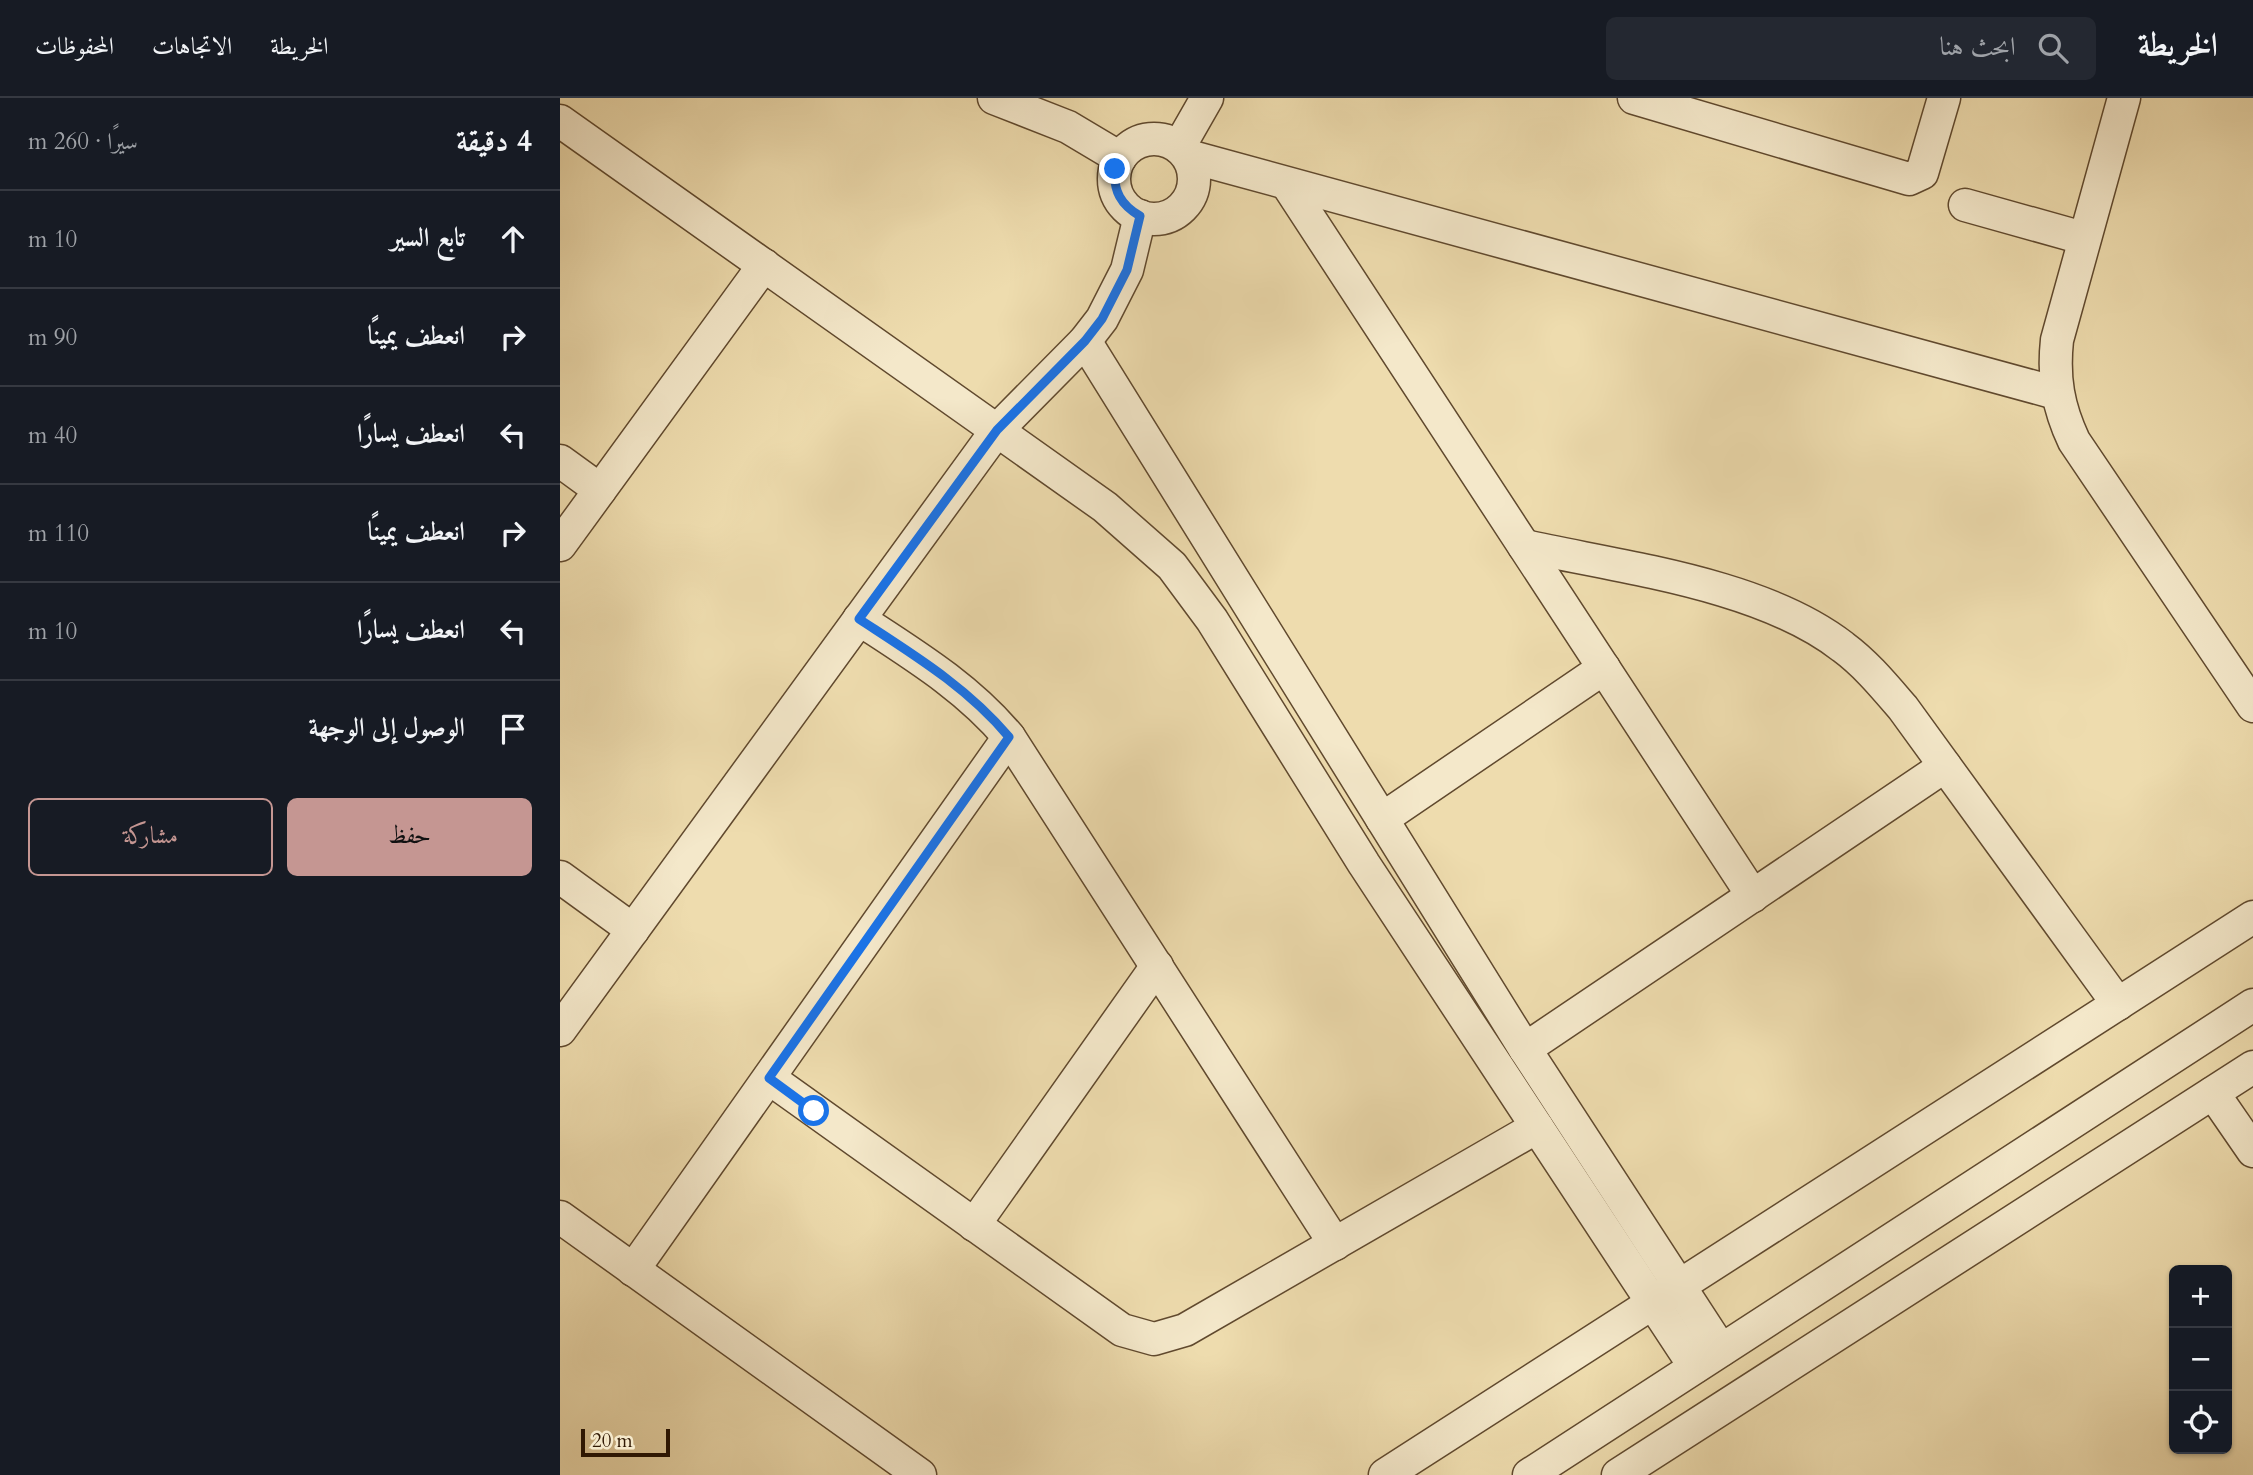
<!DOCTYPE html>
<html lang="ar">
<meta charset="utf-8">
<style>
body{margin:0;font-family:Cardo,Amiri,serif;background:#242831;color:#f1f3f6;direction:rtl}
.controls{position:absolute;right:21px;bottom:21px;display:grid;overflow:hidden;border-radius:10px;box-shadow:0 2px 5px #0004}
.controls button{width:63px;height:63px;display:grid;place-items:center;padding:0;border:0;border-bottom:2px solid #363941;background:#171b24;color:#f1f3f6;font:35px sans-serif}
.scale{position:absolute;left:21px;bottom:18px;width:89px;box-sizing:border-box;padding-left:7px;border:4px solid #301803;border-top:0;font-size:19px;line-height:24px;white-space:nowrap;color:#301803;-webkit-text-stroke:5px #f4e8ca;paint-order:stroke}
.stop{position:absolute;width:21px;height:21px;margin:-16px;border:5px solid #1a73e8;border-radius:50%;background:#fff}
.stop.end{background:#1a73e8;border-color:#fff;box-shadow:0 2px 7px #0008}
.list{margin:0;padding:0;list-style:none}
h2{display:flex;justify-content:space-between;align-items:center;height:91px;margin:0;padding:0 28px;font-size:30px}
h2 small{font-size:23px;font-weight:400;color:#9ea1a6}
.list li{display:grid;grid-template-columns:46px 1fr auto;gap:21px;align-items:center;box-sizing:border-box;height:98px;padding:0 28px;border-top:2px solid #363941}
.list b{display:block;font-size:26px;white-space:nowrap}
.list em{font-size:23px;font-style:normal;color:#9ea1a6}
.actions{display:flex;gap:14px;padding:21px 28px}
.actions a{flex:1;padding:16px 0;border:2px solid #c59692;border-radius:10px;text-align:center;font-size:24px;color:#c59692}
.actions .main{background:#c59692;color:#111}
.icon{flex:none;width:38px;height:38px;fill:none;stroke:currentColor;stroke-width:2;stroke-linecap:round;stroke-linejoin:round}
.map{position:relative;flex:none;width:1693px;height:1377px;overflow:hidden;direction:ltr}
header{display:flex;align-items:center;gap:42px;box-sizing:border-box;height:98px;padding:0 35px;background:#171b24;border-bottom:2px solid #363941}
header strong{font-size:33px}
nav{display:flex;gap:38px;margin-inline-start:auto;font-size:24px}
.search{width:490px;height:63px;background:#242831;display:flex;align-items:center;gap:18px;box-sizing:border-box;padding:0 24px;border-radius:10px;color:#9ea1a6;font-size:26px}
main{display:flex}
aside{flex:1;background:#171b24}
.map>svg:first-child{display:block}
</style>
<header>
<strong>الخريطة</strong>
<div class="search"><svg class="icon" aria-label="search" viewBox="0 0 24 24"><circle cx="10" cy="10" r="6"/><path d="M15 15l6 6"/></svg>ابحث هنا</div>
<nav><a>الخريطة</a><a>الاتجاهات</a><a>المحفوظات</a></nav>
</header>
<main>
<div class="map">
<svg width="1693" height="1377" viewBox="0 0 1693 1377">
<rect width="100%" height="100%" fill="#eedcae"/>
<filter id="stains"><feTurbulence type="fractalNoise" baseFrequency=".00286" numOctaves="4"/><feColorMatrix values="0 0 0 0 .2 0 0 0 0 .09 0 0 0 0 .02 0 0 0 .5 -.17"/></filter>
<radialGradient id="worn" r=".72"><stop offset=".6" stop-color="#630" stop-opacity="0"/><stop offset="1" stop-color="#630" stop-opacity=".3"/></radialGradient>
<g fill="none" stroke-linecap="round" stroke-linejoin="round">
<g stroke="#60492e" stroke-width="35">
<g id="minor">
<path d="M434 0 508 29 560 60"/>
<path d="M1074 0 1349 81 1362 75 1384 0"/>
<path d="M1564 0 1497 242C1493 280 1498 309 1514 343L1693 608"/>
<path d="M0 23 545 409 612 468 652 522 804 766 1135 1269"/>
<circle cx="594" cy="81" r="40"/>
<path d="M619 49 647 0"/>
<path d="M628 58 1496 295"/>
<path d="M727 86 1193 798"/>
<path d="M1405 107 1523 140"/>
<path d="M525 243 965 951 1161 1252"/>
<path d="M0 363 40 392"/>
<path d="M0 447 204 167"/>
<path d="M964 448C1064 470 1202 486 1283 549 1306 566 1324 588 1343 610L1558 906"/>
<path d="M299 521C354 557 407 589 449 639L775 1146"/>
<path d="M822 721 1044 570"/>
<path d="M0 779 73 832"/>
<path d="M0 932 437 332 525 243 542 221 567 172 580 118"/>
<path d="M965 951 1385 668"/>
<path d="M209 980 562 1232 594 1241 625 1232 977 1029"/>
<path d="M1653 995 1693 1053"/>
<path d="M0 1119 360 1377"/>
<path d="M414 1127 597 868"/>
<path d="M73 1172 449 639"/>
<path d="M825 1377 1693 819"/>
<path d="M969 1377 1693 907"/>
<path d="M1058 1377 1693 969"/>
</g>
</g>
<use href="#minor" stroke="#f4e8ca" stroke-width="32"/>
</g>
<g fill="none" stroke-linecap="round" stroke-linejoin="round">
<path stroke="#1a73e8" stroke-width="9" d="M254 1013 209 980 449 639C407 589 354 557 299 521L437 332 525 243 542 221 567 172 580 118C561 107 553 93 555 71"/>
</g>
<rect width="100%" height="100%" filter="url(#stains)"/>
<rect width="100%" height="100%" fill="url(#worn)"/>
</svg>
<div class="controls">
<button>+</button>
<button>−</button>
<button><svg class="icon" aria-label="locate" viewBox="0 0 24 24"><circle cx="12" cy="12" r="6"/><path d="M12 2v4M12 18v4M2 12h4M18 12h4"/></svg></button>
</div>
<div class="scale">20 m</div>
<div class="stop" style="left:254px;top:1013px"></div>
<div class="stop end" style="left:555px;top:71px"></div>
</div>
<aside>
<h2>4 دقيقة<small>سيرًا · 260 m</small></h2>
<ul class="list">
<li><svg class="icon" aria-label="ahead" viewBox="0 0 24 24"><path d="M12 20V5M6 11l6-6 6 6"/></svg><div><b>تابع السير</b></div><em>10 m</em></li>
<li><svg class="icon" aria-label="right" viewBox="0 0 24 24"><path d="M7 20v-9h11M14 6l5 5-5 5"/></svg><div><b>انعطف يمينًا</b></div><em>90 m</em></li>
<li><svg class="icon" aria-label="left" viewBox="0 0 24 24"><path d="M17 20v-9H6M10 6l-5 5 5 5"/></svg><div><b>انعطف يسارًا</b></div><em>40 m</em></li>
<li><svg class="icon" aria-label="right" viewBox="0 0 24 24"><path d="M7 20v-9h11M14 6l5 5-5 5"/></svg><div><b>انعطف يمينًا</b></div><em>110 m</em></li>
<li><svg class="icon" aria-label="left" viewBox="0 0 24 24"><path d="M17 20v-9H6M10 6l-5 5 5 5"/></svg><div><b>انعطف يسارًا</b></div><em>10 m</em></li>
<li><svg class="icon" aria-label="arrive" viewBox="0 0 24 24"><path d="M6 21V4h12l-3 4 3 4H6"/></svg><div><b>الوصول إلى الوجهة</b></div></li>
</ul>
<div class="actions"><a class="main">حفظ</a><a>مشاركة</a></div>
</aside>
</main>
